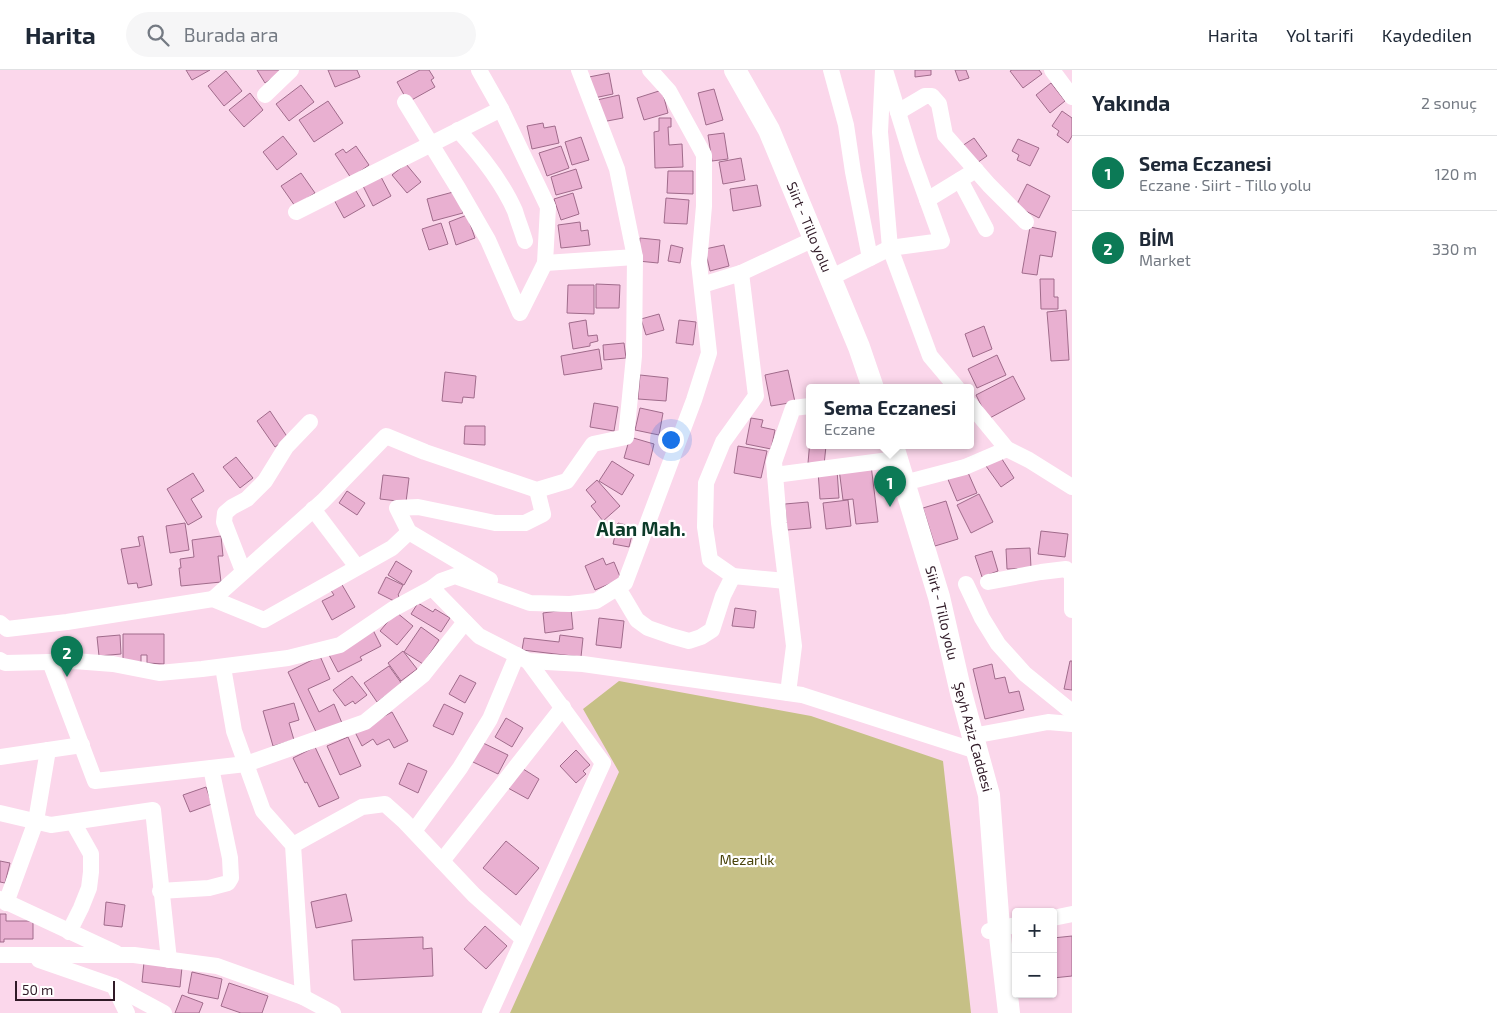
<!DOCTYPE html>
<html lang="tr">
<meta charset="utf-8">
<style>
body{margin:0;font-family:"Exo 2",sans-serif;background:#f6f6f7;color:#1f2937}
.controls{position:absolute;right:15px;bottom:15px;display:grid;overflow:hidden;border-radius:5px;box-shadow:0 1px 4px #0004}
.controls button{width:45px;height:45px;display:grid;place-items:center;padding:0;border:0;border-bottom:1px solid #e0e1e3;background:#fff;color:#1f2937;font:25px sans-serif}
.scale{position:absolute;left:15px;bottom:12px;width:100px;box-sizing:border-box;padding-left:5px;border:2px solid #301a27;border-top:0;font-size:14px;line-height:18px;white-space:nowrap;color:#301a27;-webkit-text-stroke:4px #fff;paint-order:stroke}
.you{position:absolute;left:670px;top:369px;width:18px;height:18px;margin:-12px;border:4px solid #fff;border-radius:50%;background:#1a73e8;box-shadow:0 0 0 8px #1a73e833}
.badge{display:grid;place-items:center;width:32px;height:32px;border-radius:50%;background:#0c7a56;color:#fff;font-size:16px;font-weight:700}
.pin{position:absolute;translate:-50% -41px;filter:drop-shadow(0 1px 2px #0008)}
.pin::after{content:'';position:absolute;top:26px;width:18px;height:15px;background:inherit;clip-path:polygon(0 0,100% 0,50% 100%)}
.popup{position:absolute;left:806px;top:314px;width:168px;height:65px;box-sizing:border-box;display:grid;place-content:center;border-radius:5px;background:#fff;filter:drop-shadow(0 1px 4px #0005);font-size:16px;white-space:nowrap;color:#747a83}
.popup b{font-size:19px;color:#1f2937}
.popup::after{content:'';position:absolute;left:50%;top:100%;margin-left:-10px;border:10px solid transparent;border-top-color:#fff}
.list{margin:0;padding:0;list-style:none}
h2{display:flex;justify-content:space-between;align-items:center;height:65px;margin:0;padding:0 20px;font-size:21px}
h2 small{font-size:16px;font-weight:400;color:#747a83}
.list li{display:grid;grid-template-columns:32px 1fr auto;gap:15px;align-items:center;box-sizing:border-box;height:75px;padding:0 20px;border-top:1px solid #e0e1e3}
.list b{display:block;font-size:19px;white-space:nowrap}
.list p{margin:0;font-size:16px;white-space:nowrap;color:#747a83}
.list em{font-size:16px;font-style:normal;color:#747a83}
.icon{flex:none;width:28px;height:28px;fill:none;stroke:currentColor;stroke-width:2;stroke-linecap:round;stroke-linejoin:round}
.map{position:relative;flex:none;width:1072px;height:943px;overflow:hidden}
header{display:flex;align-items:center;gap:30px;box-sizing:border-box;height:70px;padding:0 25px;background:#fff;border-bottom:1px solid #e0e1e3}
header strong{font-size:24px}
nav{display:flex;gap:28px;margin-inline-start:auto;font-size:18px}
.search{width:350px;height:45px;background:#f6f6f7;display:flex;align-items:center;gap:12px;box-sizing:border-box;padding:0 18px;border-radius:28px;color:#747a83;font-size:19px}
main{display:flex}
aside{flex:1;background:#fff}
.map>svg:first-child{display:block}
</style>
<header>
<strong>Harita</strong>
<div class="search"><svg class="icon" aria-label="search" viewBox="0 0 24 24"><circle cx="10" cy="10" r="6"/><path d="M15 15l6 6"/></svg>Burada ara</div>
<nav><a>Harita</a><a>Yol tarifi</a><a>Kaydedilen</a></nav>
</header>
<main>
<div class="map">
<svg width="1072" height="943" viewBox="0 0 1072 943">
<rect width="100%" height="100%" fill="#fbd7eb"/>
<path fill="#c6c086" d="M619 611 811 646 943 691 971 943H510L619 702 583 639Z"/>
<g fill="#e9b0d1" stroke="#a06b8b">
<path d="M186 0H210L192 10Z"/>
<path d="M257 0H285L265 13Z"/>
<path d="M328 0H357L360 7 335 17Z"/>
<path d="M420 0H429L434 8 431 10 435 17 408 32 397 12Z"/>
<path d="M915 0H931V5L915 7Z"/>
<path d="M955 0H966L969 8 959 11Z"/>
<path d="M1012 0H1039L1042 4 1023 18 1010 1Z"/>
<path d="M226 1 242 21 224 36 208 16Z"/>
<path d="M609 3 613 24 594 28 589 7Z"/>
<path d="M1051 13 1065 31 1050 43 1036 25Z"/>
<path d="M301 15 314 32 289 51 276 34Z"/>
<path d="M714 19 723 50 706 55 698 23Z"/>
<path d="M662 20 668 43 644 50 637 28Z"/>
<path d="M250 23 263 40 244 57 229 40Z"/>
<path d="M619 25 623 48 602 52 597 30Z"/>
<path d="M328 31 343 53 314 72 299 50Z"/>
<path d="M1062 41 1072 48V66L1068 73 1057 65 1059 61 1052 56Z"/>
<path d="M659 48H671V57H668L669 75 682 74 683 97 655 98 654 62 659 61Z"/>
<path d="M543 53 544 58 555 56 559 73 532 79 527 56Z"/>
<path d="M724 63 728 89 712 91 708 65Z"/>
<path d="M283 66 297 84 277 100 263 82Z"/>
<path d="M581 67 589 90 572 95 565 72Z"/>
<path d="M974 68 987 86 974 95 962 76Z"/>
<path d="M1018 69 1039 78 1030 96 1017 90 1019 85 1012 81Z"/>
<path d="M356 76 369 95 351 108 335 84 343 79 346 83Z"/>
<path d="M561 76 569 98 547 106 539 83Z"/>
<path d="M741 88 745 110 723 114 719 92Z"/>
<path d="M406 94 421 112 407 123 392 105Z"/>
<path d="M576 99 582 118 556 125 551 107Z"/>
<path d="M668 101H693V124L667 123Z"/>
<path d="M301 103 315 123 295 136 281 116Z"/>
<path d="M380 105 391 126 373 136 362 114Z"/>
<path d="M1027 114 1050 126 1039 148 1016 136Z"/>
<path d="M757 115 761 136 733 141 730 119Z"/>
<path d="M353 116 365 136 344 148 333 128Z"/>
<path d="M457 121 463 143 433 151 427 129Z"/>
<path d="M573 123 579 144 561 150 554 129Z"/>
<path d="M666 128 689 130 687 154 664 153Z"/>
<path d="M467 145 475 168 456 175 449 152Z"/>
<path d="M580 152 581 161 588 160 590 175 561 178 558 155Z"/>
<path d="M441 153 448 174 429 180 422 159Z"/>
<path d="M1030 157 1056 162 1052 187 1040 185 1037 205 1022 203Z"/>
<path d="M640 168 660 170 658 193 638 191Z"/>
<path d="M671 175 683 178 680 193 668 191Z"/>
<path d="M724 175 729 196 710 201 705 179Z"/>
<path d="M1040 209H1054V227H1058V239H1041Z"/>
<path d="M596 214 620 215 619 238H596Z"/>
<path d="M568 215H594V244L567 243Z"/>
<path d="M1066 240 1069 290 1051 291 1047 242Z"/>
<path d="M659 244 664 260 646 265 641 249Z"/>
<path d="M586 250 588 266 597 265 598 271 590 273V276L573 279 569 253Z"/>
<path d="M679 250 696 252 693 275 676 273Z"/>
<path d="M984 256 992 279 973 287 965 264Z"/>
<path d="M624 273 626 288 604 290 603 275Z"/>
<path d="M599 279 602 299 564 305 561 286Z"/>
<path d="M997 285 1006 305 977 318 968 299Z"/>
<path d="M788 300 795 332 771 336 765 305Z"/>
<path d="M445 302 476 306 474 328 463 327 462 333 442 331Z"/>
<path d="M640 305 668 308 666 331 638 329Z"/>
<path d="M1013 306 1025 329 988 349 976 325Z"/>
<path d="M594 333 618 337 614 361 590 357Z"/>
<path d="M640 338 663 343 659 365 635 360Z"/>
<path d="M270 341 288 368 275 377 257 351Z"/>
<path d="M751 348 763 350 761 357 775 360 771 379 746 374Z"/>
<path d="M465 356H485V375L464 374Z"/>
<path d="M630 367 654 374 649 395 624 388Z"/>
<path d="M810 370V376H826L824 395 808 393Z"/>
<path d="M738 376 767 381 761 408 734 403Z"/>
<path d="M1000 386 1014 408 1001 417 986 396Z"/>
<path d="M236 387 253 408 240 418 223 397Z"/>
<path d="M612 391 634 405 622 425 599 411Z"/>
<path d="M871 395 878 452 856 454 853 429 843 430 839 399Z"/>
<path d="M966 398 977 423 957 431 947 407Z"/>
<path d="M837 400 839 428 820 429 818 401Z"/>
<path d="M193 403 204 421 191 429 202 447 188 455 167 419Z"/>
<path d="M383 405 409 408 406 432 380 429Z"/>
<path d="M597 410 620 436 603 451 591 436 596 432 586 420Z"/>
<path d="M347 421 365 433 357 445 339 433Z"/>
<path d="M979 424 993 452 971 463 957 435Z"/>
<path d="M848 430 851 456 826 459 823 433Z"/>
<path d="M946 431 958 469 935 476 923 438Z"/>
<path d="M808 432 811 458 787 460 785 434Z"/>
<path d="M185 453 189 480 170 483 166 456Z"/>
<path d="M618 453 634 457 629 477 613 474Z"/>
<path d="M1041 461 1068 464 1065 487 1038 484Z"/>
<path d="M143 466 152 515 138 518 137 513 128 514 121 479 140 476 138 467Z"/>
<path d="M221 466 223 486H218L221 512 181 516 179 498H181L180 489 194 487 192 470Z"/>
<path d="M1030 478 1031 498 1007 499 1006 479Z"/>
<path d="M992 481 998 501 982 507 975 486Z"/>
<path d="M603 488 606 495 614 492 621 509 595 520 585 496Z"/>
<path d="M396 491 412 501 404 515 388 505Z"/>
<path d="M386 507 403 515 398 525 399 526 396 532 378 523Z"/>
<path d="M341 513 355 537 332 550 322 531 334 525 330 519Z"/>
<path d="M418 533 433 542 435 539 450 548 441 562 411 544Z"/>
<path d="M735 538 756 541 754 558 732 556Z"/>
<path d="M571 539 573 559 545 563 543 543Z"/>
<path d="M396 542 413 556 397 575 380 561Z"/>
<path d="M599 548 624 551 621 578 596 575Z"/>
<path d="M421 557 439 570 423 594 404 582Z"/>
<path d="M373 560 381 576 360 587 362 590 338 602 328 583Z"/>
<path d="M123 564H164V594L147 593V585H141V592H123Z"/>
<path d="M120 565 121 584 99 586 97 567Z"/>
<path d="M560 565 583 568 581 587 522 580 524 568 559 572Z"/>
<path d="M403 581 417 599 401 611 388 593Z"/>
<path d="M320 586 330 609 308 619 319 642 334 634 342 653 317 664 288 602Z"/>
<path d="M1070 591H1072V620L1064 619Z"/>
<path d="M992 594 995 609 1005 607 1009 623 1019 621 1024 640 985 649 973 599Z"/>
<path d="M389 596 402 614 377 632 364 613Z"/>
<path d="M460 605 476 613 465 633 449 624Z"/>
<path d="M352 606 367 625 355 634 353 631 345 636 333 620Z"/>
<path d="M294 633 299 650 289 653 294 670 273 676 263 641Z"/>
<path d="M444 634 463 643 453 665 433 656Z"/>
<path d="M392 642 408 671 394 678 389 669 377 675 373 669 362 676 355 662Z"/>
<path d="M506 648 523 658 512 677 495 667Z"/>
<path d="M348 667 361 696 340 705 327 676Z"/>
<path d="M481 672 508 685 498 704 471 691Z"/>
<path d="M315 677 339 728 319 737 307 712 305 713 293 688Z"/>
<path d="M576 680 590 695 583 701 586 704 576 713 560 696Z"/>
<path d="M408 693 427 701 418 723 399 714Z"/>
<path d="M520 697 539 709 528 729 508 718Z"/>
<path d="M206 717 212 734 190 742 183 725Z"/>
<path d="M506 771 539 798 516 825 483 798Z"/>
<path d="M0 791 10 793 5 813 0 812Z"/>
<path d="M346 824 352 851 316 858 311 832Z"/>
<path d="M106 832 125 835 122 857 104 855Z"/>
<path d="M0 844H6V851H33V869H4V872H0Z"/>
<path d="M485 856 507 876 486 899 464 879Z"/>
<path d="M1072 866V906L1053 908V868Z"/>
<path d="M423 867V879L432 878 433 906 354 910 352 870Z"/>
<path d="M144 892 182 897 180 917 142 912Z"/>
<path d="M192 902 222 909 218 929 188 923Z"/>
<path d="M229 913 268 926 262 943H241L221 936Z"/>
<path d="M182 925 203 933 199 943H175Z"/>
</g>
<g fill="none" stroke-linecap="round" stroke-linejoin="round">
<g stroke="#fff" stroke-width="16">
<path d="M831 0 846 55 853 102 870 188"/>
<path d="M883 0 880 62 890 178 942 171 912 88 885 0"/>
<path d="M1052 0 1072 27"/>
<path d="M265 25 291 0"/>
<path d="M405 32 458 118 488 170 520 243 545 193 548 137 501 39 479 0"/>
<path d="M898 42 925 26H932L939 34 945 65 989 115 1026 152"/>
<path d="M458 60C480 84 502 111 515 141 518 151 522 161 525 171"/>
<path d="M960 110 986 159"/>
<path d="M927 130 976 100"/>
<path d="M296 142 501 39"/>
<path d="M545 193 635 187"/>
<path d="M741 203 814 169"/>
<path d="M830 208 890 178 930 286 957 318"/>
<path d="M702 215 741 203 756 326 723 372 706 413 705 457 710 490 733 506 786 511"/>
<path d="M970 334 1007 379 1029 390 1072 417"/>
<path d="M775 405 897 389"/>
<path d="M904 413 965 397 1007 379"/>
<path d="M313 439 357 497"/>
<path d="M243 501 224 452 225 443 232 437 247 429 265 411 286 377 310 352"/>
<path d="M490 510 409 462 397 438 418 437 495 453H525L543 444 537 420"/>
<path d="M988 512 1041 502 1066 499 1072 505V540"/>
<path d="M966 514 982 548 998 574 1025 604 1072 642"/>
<path d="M432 518 479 566 528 591 583 594 802 625 970 679"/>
<path d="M618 518 637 550 648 558 671 566 689 571 701 567 712 560 723 526 733 506"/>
<path d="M213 529 323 431 386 366 425 382 537 420 567 411 593 374 626 367 634 286 635 187 617 99 579 0"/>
<path d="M0 553 7 559 67 552 213 529 264 550 392 478 409 462"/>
<path d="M0 590 5 593 50 592 74 591 113 594 159 603 202 599 288 588 340 575 393 539 432 518 441 511 455 506 530 533 570 534 596 531 625 513 694 330 709 283 699 193 704 136V85L669 21 650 0"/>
<path d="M50 592 95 711 246 694 365 652 423 605 465 552"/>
<path d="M223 597 234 661 263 741 293 775 303 927"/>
<path d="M788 623 794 576 779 453 774 392 793 338 810 336"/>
<path d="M972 666 1048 652 1072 654"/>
<path d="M0 687 82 675"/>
<path d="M0 743 51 755 153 740 169 890"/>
<path d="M414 761 460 698 490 649 517 585"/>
<path d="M293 775 362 737 385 734 404 751 474 825 523 869"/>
<path d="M442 791 563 637"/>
<path d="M160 821 209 818 228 813 231 808 230 788 211 698"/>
<path d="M0 829 116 883"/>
<path d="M6 833 36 751 48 680"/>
<path d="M1053 848 1072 844"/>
<path d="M989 861 1016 855"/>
<path d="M69 862 81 838 89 818 91 802V784L73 752"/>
<path d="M0 885H134L217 896 303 927 333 943"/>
<path d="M39 890 114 916 164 943"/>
<path d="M114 916 127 943"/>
<path d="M490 943 603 693 528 591"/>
</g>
<g stroke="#fff" stroke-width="22">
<path id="s1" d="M735 0 769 60 859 277 873 318"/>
<path id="s2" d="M893 376 939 527 961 623 989 725 999 858 1009 943"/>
</g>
</g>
<g text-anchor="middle" stroke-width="4.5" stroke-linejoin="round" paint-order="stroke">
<g font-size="14" fill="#301a27" stroke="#fff">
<text dy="5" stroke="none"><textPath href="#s1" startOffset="174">Siirt - Tillo yolu</textPath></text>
<text dy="5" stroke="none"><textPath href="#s2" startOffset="174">Siirt - Tillo yolu</textPath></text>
<text dy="5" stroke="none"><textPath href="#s2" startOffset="302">Şeyh Aziz Caddesi</textPath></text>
</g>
<g font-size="14" fill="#49430a" stroke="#fff">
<text x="747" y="795">Mezarlık</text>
</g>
<g font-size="19" font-weight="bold" fill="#0c3b29" stroke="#fff">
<text x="641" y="466">Alan Mah.</text>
</g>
</g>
</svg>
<div class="controls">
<button>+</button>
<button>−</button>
</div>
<div class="scale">50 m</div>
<div class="you"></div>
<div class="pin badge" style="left:890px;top:437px">1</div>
<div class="popup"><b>Sema Eczanesi</b>Eczane</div>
<div class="pin badge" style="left:67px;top:607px">2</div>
</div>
<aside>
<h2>Yakında<small>2 sonuç</small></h2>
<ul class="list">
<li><span class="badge">1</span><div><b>Sema Eczanesi</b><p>Eczane · Siirt - Tillo yolu</p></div><em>120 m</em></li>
<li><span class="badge">2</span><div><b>BİM</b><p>Market</p></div><em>330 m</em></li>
</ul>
</aside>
</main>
